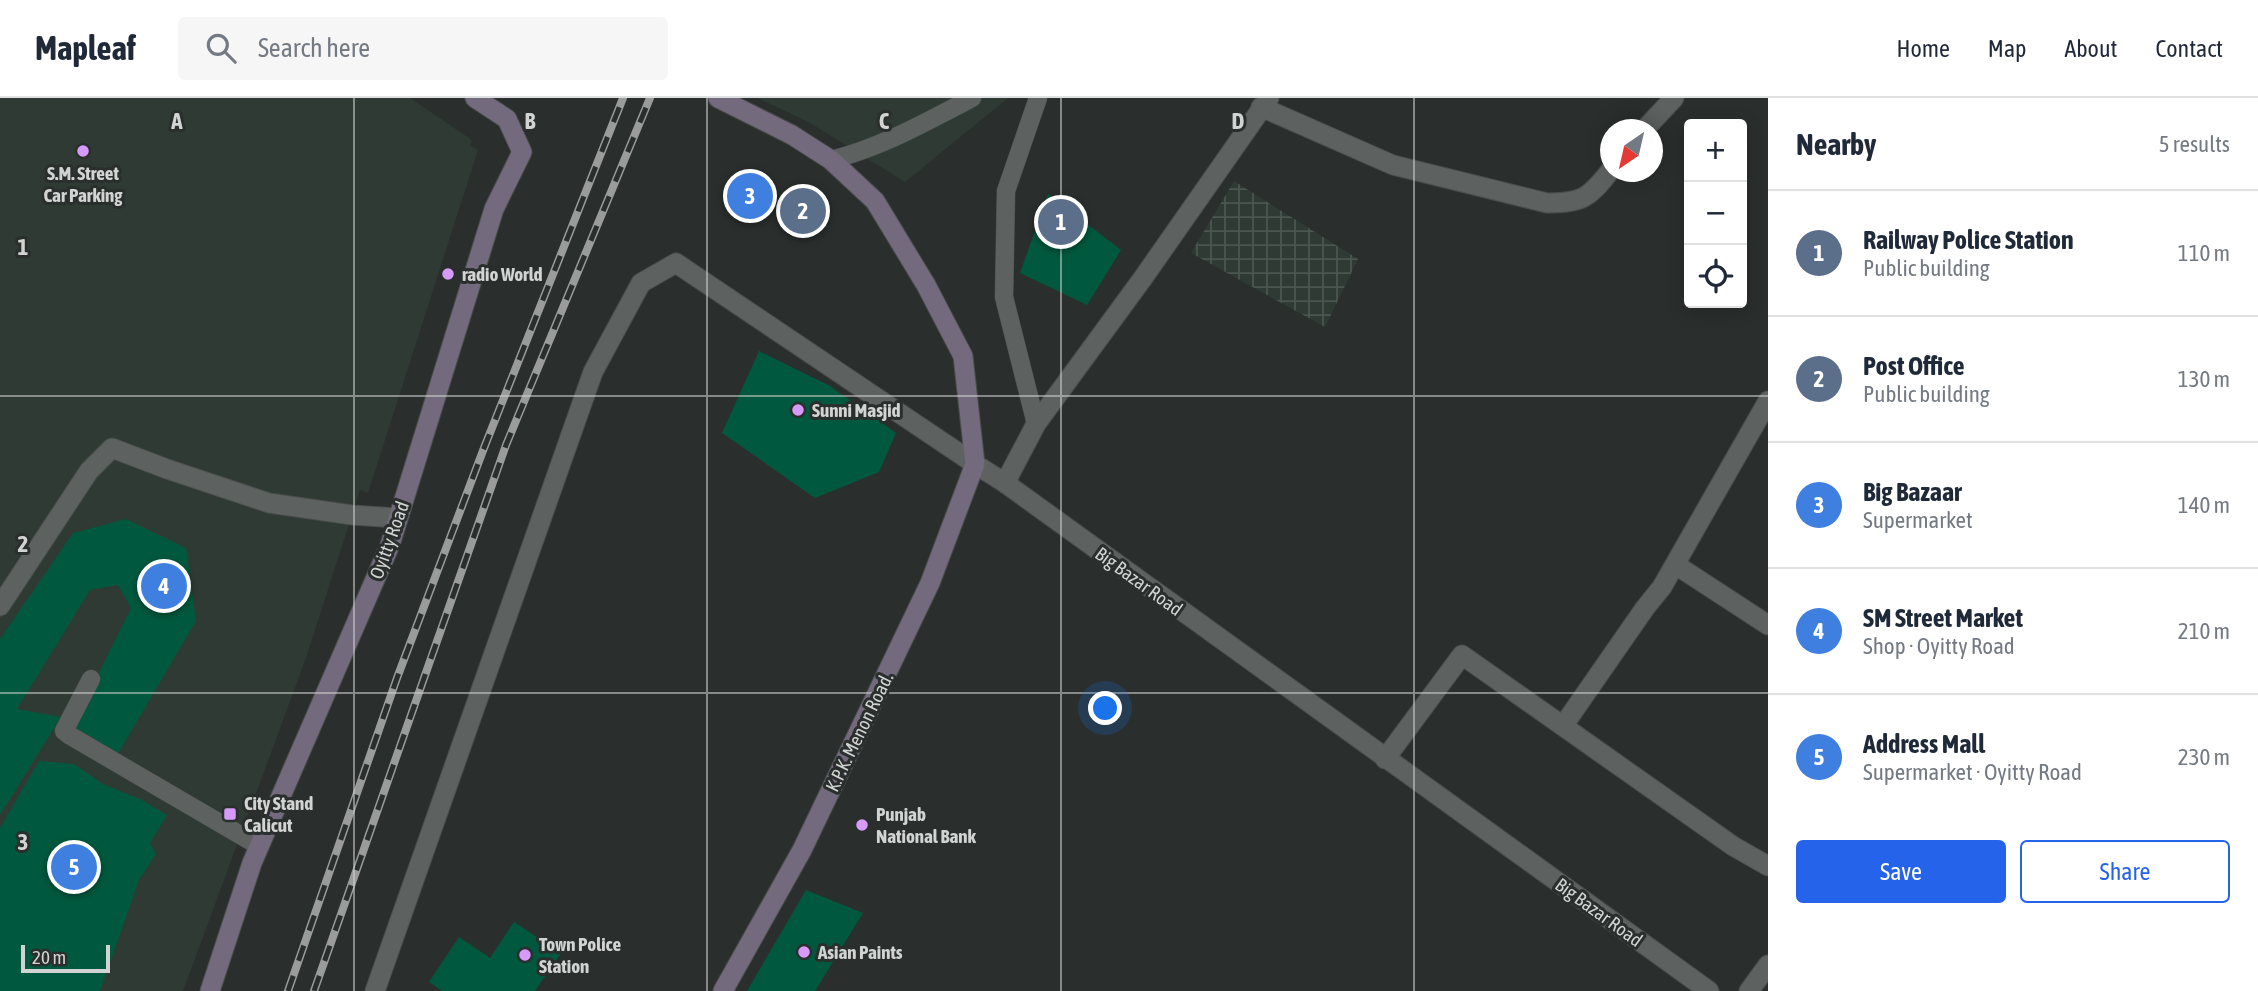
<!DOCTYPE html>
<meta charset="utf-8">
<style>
body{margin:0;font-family:"Asap Condensed",sans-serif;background:#f6f6f7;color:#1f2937}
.controls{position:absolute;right:21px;top:21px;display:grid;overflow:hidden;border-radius:7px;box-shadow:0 4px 18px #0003}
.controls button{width:63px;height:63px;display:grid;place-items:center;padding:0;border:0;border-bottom:2px solid #e0e1e3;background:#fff;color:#1f2937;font:35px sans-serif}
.compass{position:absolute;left:1600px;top:21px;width:63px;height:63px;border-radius:50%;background:#fff;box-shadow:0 4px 18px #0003;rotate:214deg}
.scale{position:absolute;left:21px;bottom:18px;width:89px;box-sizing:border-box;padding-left:7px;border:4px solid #d1d4d2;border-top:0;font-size:19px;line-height:24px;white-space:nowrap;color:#d1d4d2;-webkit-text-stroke:5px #2a2f2d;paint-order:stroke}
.you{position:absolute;left:1106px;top:611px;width:24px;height:24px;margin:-18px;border:5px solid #fff;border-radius:50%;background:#1a73e8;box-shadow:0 0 0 10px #1a73e833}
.badge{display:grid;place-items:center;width:46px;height:46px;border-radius:50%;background:#2563eb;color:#fff;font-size:23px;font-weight:700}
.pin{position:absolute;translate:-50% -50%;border:4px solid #fff;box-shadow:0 2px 7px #0006}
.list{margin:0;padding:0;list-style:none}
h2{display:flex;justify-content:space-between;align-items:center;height:91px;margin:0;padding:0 28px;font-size:30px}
h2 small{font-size:23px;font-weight:400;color:#747a83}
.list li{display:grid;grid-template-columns:46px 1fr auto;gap:21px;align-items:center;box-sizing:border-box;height:126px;padding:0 28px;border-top:2px solid #e0e1e3}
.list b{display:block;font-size:26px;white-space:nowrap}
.list p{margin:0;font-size:23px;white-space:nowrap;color:#747a83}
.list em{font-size:23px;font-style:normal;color:#747a83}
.actions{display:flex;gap:14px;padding:21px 28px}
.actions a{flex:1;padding:16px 0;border:2px solid #2563eb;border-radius:7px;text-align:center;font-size:24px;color:#2563eb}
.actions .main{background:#2563eb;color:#fff}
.icon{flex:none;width:38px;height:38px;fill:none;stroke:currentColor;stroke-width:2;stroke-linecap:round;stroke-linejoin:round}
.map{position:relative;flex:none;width:1768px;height:893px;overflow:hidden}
header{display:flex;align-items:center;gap:42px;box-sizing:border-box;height:98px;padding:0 35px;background:#fff;border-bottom:2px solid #e0e1e3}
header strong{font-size:33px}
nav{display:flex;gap:38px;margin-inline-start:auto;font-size:24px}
.search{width:490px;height:63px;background:#f6f6f7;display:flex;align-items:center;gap:18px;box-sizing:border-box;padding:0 24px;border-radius:7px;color:#747a83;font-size:26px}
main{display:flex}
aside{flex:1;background:#fff}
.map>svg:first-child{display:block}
</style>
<header>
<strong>Mapleaf</strong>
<div class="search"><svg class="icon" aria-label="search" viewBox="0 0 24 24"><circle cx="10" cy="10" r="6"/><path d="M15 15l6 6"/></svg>Search here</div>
<nav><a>Home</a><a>Map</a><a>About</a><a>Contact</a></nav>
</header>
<main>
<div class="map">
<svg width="1768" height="893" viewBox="0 0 1768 893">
<defs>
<pattern id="industrial-grid" width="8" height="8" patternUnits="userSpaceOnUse" patternTransform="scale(1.75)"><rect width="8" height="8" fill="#2f3a34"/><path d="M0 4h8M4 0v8" fill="none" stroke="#4c5650"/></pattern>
</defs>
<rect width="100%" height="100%" fill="#2a2f2d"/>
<g fill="#2f3a34">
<path d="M0 0H410L472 42 470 47 478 52 368 395 360 392 306 560 183 893H0Z"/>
<path d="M758 0H1008L905 84 810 25Z"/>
</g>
<path fill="url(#industrial-grid)" d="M1234 83 1358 161 1325 229 1191 155Z"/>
<g fill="#00593e">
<path d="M1048 96 1121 152 1087 207 1020 175Z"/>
<path d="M759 253 830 288 896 335 879 374 815 400 722 335Z"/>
<path d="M126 421 186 450 196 523 116 659 71 631 131 510 118 487 90 492 17 611 61 619 0 717V541L73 435Z"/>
<path d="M39 663 74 666 103 686 140 701 167 717 150 745 156 756 139 782 100 893H0V730Z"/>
<path d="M806 792 863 815 815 893H747Z"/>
<path d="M514 824 561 855 535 893H442L429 884 459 839 490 860Z"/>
</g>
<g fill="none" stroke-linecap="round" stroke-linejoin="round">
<g stroke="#484c4a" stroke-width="19">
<g id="service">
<path d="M831 62C882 49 926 24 972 0"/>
<path d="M1036 326 1004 199 1006 93 1038 0"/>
<path d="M91 581 64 633 69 637 259 748"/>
</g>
</g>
<g stroke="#484c4a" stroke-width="21">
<g id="minor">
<path d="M1261 9 1393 67 1547 105C1582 105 1589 100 1610 73"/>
<path d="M1644 32 1674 0"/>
<path d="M1005 385 1036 326 1143 180 1269 0"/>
<path d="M1676 467 1768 527"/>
<path d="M0 508 89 373 112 350 167 371 269 405 352 417 398 420"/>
<path d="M1563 628 1645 510 1662 489 1768 303"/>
<path d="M1385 661 1462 557 1733 748 1768 768"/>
<path d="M375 893 593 274 641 185 676 165 975 366"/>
<path d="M1749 893 1768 867"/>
</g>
</g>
<g stroke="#484c4a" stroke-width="21">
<path id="tertiary" d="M975 366 1005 385 1709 893"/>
</g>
<g stroke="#484c4a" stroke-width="21">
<g id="secondary">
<path d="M718 0 792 37 831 62 875 103 926 187 963 258 975 366 930 485 802 752 723 893"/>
<path d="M210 893 252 765 390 447 494 111 522 54 507 21 475 0"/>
</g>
</g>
<use href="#service" stroke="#5d6260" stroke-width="18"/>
<use href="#minor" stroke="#5d6260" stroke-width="19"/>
<use href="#tertiary" stroke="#5d6260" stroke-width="19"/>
<use href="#secondary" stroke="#736a7d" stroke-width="19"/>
<g stroke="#999c9a" stroke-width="8">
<g id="rail">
<path d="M288 893 397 580 484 350 623 0"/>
<path d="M314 893 506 347 650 0"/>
</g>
</g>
<use href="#rail" stroke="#2a2f2d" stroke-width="5" stroke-dasharray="16" stroke-linecap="butt"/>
</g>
<path fill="none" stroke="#d1d4d2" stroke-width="2" stroke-opacity="0.55" d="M354 0V893M707 0V893M1061 0V893M1414 0V893M0 298H1768M0 595H1768"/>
<g fill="#d69bfa" stroke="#2a2f2d" stroke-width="2.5">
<circle cx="83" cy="53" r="7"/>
<circle cx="448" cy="176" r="7"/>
<circle cx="798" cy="312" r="7"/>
<rect x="223" y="709" width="14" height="14" rx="3.5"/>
<circle cx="862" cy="727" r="7"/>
<circle cx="804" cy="854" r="7"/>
<circle cx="525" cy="857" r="7"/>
</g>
<g text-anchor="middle" stroke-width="6" stroke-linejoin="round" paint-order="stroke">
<g font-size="19" font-weight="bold" fill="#d1d4d2" stroke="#2a2f2d" text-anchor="start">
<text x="83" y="82" text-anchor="middle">S.M. Street<tspan x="83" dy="22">Car Parking</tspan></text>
<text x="462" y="183">radio World</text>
<text x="812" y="319">Sunni Masjid</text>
<text x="244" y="712">City Stand<tspan x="244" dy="22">Calicut</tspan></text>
<text x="876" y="723">Punjab<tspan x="876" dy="22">National Bank</tspan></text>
<text x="539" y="853">Town Police<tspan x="539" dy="22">Station</tspan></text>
<text x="818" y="861">Asian Paints</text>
</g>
<g font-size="19" fill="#d1d4d2" stroke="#2a2f2d">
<text transform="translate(389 442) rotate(-70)" y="7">Oyitty Road</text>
<text transform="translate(1139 483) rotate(36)" y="7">Big Bazar Road</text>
<text transform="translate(859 634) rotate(-64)" y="7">K.P.K. Menon Road.</text>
<text transform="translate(1599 814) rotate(36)" y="7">Big Bazar Road</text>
</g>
</g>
<g font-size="23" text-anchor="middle" font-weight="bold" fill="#d1d4d2" stroke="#2a2f2d" stroke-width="6" stroke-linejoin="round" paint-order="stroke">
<text x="177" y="31">A</text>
<text x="530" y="31">B</text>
<text x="884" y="31">C</text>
<text x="1238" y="31">D</text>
<text x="23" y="157">1</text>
<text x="23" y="454">2</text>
<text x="23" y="752">3</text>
</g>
</svg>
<div class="controls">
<button>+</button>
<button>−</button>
<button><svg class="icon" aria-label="locate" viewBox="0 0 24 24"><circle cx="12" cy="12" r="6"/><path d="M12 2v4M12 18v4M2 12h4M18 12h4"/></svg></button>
</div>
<svg class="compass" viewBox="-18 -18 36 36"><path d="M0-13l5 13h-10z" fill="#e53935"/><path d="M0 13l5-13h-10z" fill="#747a83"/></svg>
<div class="scale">20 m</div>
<div class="you"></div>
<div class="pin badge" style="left:1061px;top:124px;background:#5c6f8a">1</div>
<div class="pin badge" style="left:803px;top:113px;background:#5c6f8a">2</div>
<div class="pin badge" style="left:750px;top:98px;background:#3f7fe0">3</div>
<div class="pin badge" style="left:164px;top:488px;background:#3f7fe0">4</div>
<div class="pin badge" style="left:74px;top:769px;background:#3f7fe0">5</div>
</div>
<aside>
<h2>Nearby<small>5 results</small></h2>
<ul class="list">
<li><span class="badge" style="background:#5c6f8a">1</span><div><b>Railway Police Station</b><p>Public building</p></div><em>110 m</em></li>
<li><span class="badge" style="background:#5c6f8a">2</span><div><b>Post Office</b><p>Public building</p></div><em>130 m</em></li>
<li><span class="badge" style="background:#3f7fe0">3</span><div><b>Big Bazaar</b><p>Supermarket</p></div><em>140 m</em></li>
<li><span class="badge" style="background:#3f7fe0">4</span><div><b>SM Street Market</b><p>Shop · Oyitty Road</p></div><em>210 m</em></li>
<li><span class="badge" style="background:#3f7fe0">5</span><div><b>Address Mall</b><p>Supermarket · Oyitty Road</p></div><em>230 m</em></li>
</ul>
<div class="actions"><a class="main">Save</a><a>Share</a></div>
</aside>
</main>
